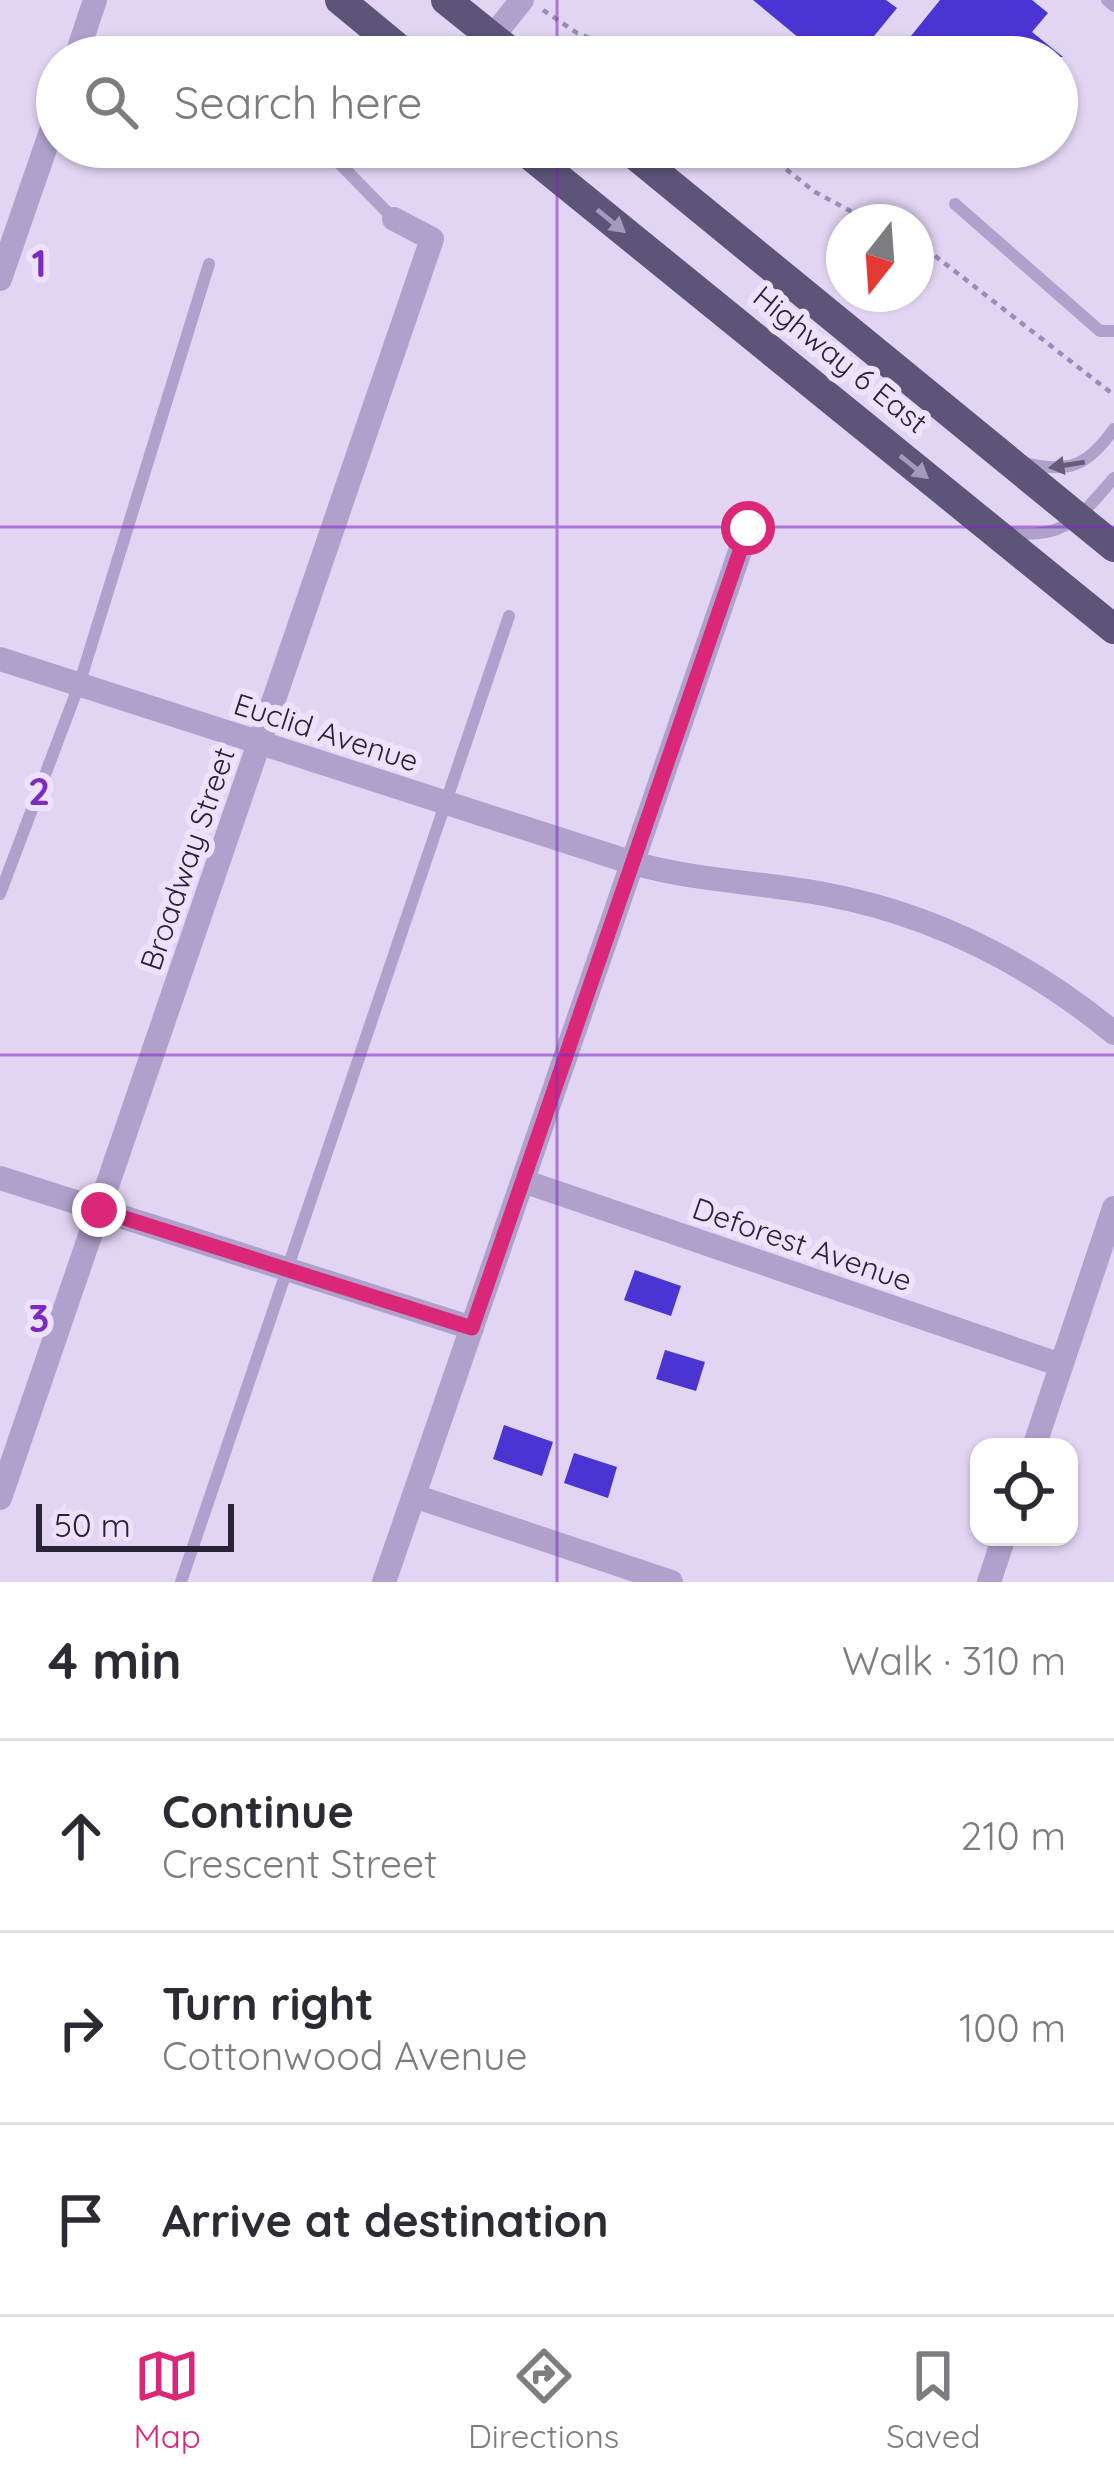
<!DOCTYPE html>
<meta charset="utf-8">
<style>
body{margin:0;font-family:Quicksand,sans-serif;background:#f2f2f3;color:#2b2b33}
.controls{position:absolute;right:36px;bottom:36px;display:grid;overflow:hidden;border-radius:24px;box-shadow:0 3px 9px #0004}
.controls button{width:108px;height:108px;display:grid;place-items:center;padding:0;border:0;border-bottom:3px solid #e1e1e2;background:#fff;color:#2b2b33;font:60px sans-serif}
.compass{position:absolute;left:826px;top:204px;width:108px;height:108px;border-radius:50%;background:#fff;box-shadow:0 3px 9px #0004;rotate:197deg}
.scale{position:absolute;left:36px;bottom:30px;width:198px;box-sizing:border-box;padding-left:12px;border:6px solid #282435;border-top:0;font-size:33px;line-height:42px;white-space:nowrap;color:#282435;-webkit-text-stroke:9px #ede2fb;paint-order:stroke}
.stop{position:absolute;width:36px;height:36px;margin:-27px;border:9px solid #db2777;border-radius:50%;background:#fff}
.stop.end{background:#db2777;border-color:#fff;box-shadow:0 3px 12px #0008}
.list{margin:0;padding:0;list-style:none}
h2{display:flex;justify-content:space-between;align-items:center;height:156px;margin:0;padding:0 48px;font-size:51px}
h2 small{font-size:39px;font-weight:400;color:#7c7c81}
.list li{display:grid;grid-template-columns:78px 1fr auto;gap:36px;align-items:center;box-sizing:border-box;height:192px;padding:0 48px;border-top:3px solid #e1e1e2}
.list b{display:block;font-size:45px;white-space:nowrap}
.list p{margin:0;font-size:39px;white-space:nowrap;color:#7c7c81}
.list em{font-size:39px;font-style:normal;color:#7c7c81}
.icon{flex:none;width:66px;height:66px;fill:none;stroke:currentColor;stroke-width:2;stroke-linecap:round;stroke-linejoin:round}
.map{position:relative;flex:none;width:1114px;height:1582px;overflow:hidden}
.search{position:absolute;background:#fff;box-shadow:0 3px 9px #0004;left:36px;right:36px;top:36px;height:132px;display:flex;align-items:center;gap:30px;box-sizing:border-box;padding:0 42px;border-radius:66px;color:#7c7c81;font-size:45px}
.sheet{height:732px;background:#fff}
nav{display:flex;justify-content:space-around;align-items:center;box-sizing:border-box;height:168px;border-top:3px solid #e1e1e2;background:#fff;font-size:33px;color:#7c7c81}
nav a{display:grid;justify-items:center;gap:6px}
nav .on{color:#db2777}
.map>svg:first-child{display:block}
</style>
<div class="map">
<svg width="1114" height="1582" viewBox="0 0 1114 1582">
<rect width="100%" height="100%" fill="#e2d5f3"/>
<g fill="#4b35d2">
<path d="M753 0H886L897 8 857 57H822Z"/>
<path d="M940 0H1032L1048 13 1032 32 1063 57H894Z"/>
<path d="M897 147H939L922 168Z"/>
<path d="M635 1270 681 1286 671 1316 624 1300Z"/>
<path d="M665 1350 705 1362 696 1391 656 1379Z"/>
<path d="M504 1425 553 1442 542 1476 493 1459Z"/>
<path d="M574 1453 617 1467 608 1498 564 1483Z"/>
</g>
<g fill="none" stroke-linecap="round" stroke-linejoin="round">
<g stroke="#9a8bb8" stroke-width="4.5" stroke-dasharray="6 6" stroke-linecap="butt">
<path d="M543 10 577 33 638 57"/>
<path d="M758 147 815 192 871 222"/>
<path d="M916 241 1114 395"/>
</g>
<g stroke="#b0a1cc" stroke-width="12">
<path d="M1107 0 1114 6"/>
<path d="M290 147 336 160 394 219"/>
<path d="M955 204 1100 331H1114"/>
<path d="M1025 463C1070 474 1088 465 1114 429"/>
<path d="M1007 533C1066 539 1077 520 1114 478"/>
<path d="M0 894 79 685 209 264"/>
<path d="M181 1582 509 616"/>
</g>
<g stroke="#b0a1cc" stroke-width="24">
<path d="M76 57 95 0"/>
<path d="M476 57 522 0"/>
<path d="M0 279 57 114"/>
<path d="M0 659 633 863C696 881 760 882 824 894 932 914 1030 964 1114 1033"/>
<path d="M0 1178 472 1328"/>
<path d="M523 1181 1061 1365"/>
<path d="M1034 1447 1114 1208"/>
<path d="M414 1496 671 1582"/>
<path d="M0 1498 432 239 394 219"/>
<path d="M384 1582 748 528"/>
<path d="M989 1582 1004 1537"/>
</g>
<g stroke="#5c5479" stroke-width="30">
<path d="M340 0 409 57"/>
<path d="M446 0 517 57"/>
<path d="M520 147 1114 629"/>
<path d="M625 147 1114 547"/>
</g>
</g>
<defs><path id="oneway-solid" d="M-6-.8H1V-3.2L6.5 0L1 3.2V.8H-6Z" transform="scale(3)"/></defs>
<g fill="#a49bba">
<use href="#oneway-solid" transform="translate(611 221) rotate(39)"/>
<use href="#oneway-solid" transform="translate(914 467) rotate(39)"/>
</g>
<use fill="#655c79" href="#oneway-solid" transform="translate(1067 465) rotate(171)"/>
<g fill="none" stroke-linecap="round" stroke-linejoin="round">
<path stroke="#db2777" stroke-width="15" d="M99 1210 472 1328 748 528"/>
</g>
<path fill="none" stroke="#7b2cbf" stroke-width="3" stroke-opacity="0.55" d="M557 0V57M557 147V1582M0 527H1114M0 1055H1114"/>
<g text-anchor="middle" stroke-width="12" stroke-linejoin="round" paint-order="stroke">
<g font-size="30" fill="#282435" stroke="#ede2fb">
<text transform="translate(840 360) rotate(39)" y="10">Highway 6 East</text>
<text transform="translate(326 733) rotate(18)" y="10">Euclid Avenue</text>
<text transform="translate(188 859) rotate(-71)" y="10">Broadway Street</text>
<text transform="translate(802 1245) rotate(19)" y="10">Deforest Avenue</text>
</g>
</g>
<g font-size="39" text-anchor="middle" font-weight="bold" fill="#7b2cbf" stroke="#ede2fb" stroke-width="12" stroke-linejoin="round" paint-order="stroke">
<text x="39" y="277">1</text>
<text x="39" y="805">2</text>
<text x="39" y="1332">3</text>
</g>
</svg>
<div class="controls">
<button><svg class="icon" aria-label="locate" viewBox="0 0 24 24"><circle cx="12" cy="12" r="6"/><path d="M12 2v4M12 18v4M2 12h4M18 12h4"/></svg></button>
</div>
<svg class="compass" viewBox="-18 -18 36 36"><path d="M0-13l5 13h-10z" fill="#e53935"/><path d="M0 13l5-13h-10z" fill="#7c7c81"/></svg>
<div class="scale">50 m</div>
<div class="stop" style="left:748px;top:528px"></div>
<div class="stop end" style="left:99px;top:1210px"></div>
<div class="search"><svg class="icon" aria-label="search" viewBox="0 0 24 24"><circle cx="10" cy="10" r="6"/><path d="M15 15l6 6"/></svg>Search here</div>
</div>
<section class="sheet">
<h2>4 min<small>Walk · 310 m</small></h2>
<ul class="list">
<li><svg class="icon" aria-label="ahead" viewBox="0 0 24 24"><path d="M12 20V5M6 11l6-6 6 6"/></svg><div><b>Continue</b><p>Crescent Street</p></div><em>210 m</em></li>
<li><svg class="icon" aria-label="right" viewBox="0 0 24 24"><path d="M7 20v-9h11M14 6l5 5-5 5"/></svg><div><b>Turn right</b><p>Cottonwood Avenue</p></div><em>100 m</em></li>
<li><svg class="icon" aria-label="arrive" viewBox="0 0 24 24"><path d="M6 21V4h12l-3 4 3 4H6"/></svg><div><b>Arrive at destination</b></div></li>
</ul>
</section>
<nav>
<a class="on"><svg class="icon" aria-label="map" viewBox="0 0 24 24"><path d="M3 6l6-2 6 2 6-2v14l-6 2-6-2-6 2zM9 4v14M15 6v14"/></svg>Map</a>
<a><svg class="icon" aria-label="directions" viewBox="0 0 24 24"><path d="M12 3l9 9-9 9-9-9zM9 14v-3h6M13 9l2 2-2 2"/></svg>Directions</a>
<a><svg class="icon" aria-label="saved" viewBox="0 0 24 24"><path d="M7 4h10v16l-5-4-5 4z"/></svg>Saved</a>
</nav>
